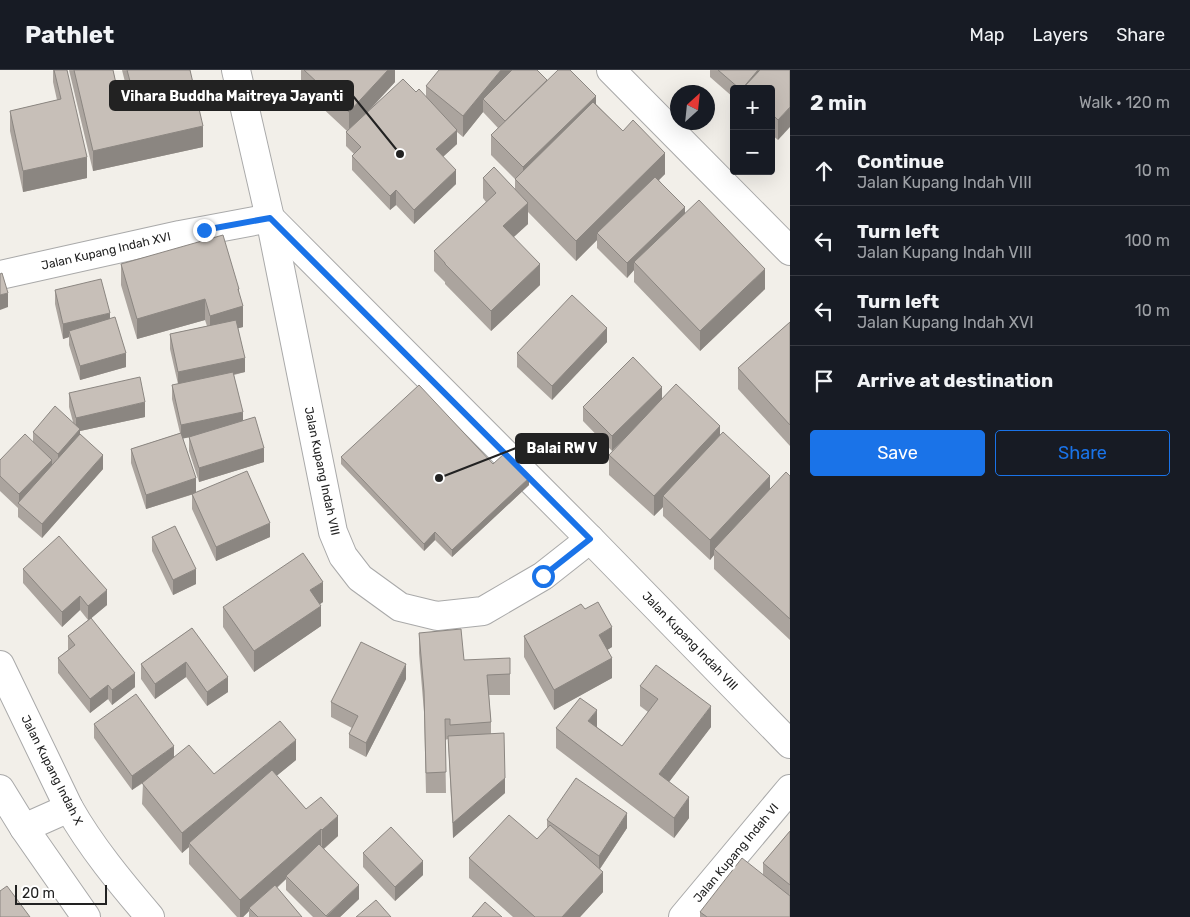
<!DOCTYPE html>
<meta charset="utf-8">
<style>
body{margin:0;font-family:Rubik,sans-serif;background:#20242c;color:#f1f3f6}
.controls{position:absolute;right:15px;top:15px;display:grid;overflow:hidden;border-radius:5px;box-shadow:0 5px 20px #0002}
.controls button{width:45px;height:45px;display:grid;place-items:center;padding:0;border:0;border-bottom:1px solid #363941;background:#171b24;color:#f1f3f6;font:25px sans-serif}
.compass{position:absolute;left:670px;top:15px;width:45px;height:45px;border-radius:50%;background:#171b24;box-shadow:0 5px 20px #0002;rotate:27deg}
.scale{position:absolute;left:15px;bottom:12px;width:92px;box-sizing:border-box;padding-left:5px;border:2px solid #222;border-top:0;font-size:14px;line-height:18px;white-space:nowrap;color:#222;-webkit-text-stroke:4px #fff;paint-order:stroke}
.stop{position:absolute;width:15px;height:15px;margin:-11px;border:4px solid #1a73e8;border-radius:50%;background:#fff}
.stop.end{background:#1a73e8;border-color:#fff;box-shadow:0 1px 5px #0008}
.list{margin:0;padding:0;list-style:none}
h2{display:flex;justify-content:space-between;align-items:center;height:65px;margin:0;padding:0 20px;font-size:21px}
h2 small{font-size:16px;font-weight:400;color:#9ea1a6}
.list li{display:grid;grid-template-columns:32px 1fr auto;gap:15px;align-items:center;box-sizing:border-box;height:70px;padding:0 20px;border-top:1px solid #363941}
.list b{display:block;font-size:19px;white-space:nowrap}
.list p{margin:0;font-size:16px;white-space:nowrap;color:#9ea1a6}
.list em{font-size:16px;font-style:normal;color:#9ea1a6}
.actions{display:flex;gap:10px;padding:15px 20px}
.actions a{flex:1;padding:11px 0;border:1px solid #1a73e8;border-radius:5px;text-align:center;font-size:18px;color:#1a73e8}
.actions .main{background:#1a73e8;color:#fff}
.icon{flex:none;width:28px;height:28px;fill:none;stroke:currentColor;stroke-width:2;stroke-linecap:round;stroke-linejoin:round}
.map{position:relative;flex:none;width:790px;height:847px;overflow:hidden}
header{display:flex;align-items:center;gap:30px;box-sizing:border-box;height:70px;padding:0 25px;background:#171b24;border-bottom:1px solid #363941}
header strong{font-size:24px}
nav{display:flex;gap:28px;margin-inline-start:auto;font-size:18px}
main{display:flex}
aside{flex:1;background:#171b24}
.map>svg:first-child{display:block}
</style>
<header>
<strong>Pathlet</strong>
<nav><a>Map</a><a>Layers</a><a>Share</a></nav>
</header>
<main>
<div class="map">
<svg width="790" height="847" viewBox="0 0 790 847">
<rect width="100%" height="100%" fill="#f2efe9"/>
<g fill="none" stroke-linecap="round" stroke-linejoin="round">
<g stroke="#a9a9a9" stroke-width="30">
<g id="minor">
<path d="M236 0 270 148 333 462 343 486 360 508 400 537 437 546 483 541 543 506 590 469"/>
<path d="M611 0 790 181"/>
<path d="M270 148 590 469 790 674"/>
<path d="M0 205 180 165 270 148"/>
<path d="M0 595 69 738C91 777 121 813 150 847"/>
<path d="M0 719 24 758 86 847"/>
<path d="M24 758 69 738"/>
<path d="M683 847 790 719"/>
</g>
</g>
<use href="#minor" stroke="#fff" stroke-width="28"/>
</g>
<g fill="#aba49e">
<path d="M53 0H67L87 108 23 122 10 61V41L57 30 53 12Z"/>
<path d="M69 0H113L117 18 126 16 122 0H190L203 77 93 101Z"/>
<path d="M301 0H395V12L368 42 416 22 426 27V16L547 10 596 34 665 104 659 110 685 143 765 219 700 281 634 212V200L627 208 597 178V170L576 191 528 142V154L513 167 540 215 491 261 445 214V212L434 201V181L486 132 483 128V108L515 120V109L491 85V65L498 58 483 42 463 67 457 62V74L443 87 456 114 414 154 396 135 390 140 352 100V86L354 84 346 76V62L347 61 301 18Z"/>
<path d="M710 0H790L778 70 771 64V19H734V28L710 7Z"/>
<path d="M121 194 239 224 243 257 238 258 245 302 234 305 243 351 264 392 199 412 189 381V367L183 368 196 423 270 467 216 491 192 439V424H194L146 439 131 393V379L180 363 172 329V315L178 314 170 279V264L207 256 205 250 137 269 121 215Z"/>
<path d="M55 220 110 249 126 297 80 310 69 275V267L63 269 55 234Z"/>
<path d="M790 252V376L738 319V298Z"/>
<path d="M607 272 552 330 517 297V283Z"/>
<path d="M69 323 145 347 80 361V365L103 399 42 468 18 447V438L0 421V390L33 372V362L73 352 69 337Z"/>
<path d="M662 329 720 365 770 419 790 406V570L714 499V485L710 490 663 446V437L654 446 609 405V385L630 362 612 381 583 351V337Z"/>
<path d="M341 387 493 394 529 415 452 487 435 470 424 481 341 394Z"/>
<path d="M152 467 196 514 173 525 152 481Z"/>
<path d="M23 499 107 535 91 548 135 617 112 635 108 629 90 643 58 603V588L68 580V566L88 550 80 540 62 557 23 513Z"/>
<path d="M323 532 320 534 321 556 254 602 223 557V537Z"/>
<path d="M192 558 228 622 207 636 186 607 155 629 141 609V594Z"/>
<path d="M419 563 464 590 510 604V625H489L491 652V664L505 723 453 768 448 669 445 670 446 723H426L424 642 419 583Z"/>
<path d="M524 566 612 577 607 580 612 608 554 640 524 587Z"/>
<path d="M406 609 366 687 349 678V664L352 658 331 647V632Z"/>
<path d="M640 616 711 657 669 712 689 748 674 768 556 678V658L597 657 622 676 648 642 640 636Z"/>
<path d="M94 654 214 704 296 690 276 706 306 739 338 766 324 779 359 829 340 847H313L286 820V809L277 818 302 847H249V841L243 847H237L189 794V777L182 783 142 734 143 713 132 720 94 668Z"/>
<path d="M547 750 627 758 600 799 603 822 580 847H513L469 808V788L537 769 547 758Z"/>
<path d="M790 761V847H700V842L763 805V793Z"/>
<path d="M363 783 423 805 395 831 363 797Z"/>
</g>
<g fill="#8b8681">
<path d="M388 0H395V12L349 62V42Z"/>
<path d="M501 0H518L483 29V42L463 67V46Z"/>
<path d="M758 0H770L744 17V19H742Z"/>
<path d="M596 26V46L523 117V97Z"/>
<path d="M790 37V57L778 70V50Z"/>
<path d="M203 56V77L93 101V81Z"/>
<path d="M457 60V74L436 93V79Z"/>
<path d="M665 83V104L601 167 597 163V170L576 191V171Z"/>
<path d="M87 87V108L23 122V101Z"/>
<path d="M456 100V114L414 154V140Z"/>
<path d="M396 120V135L390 140V126Z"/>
<path d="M528 133V154L503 177V156Z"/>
<path d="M685 137V151L634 192V200L627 208V193Z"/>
<path d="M540 194V215L491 261V241Z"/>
<path d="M765 199V219L700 281V261Z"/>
<path d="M238 219H239V237L243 236V257L210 266V246Z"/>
<path d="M8 223V237L0 240V225Z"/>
<path d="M205 229V250L137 269V249Z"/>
<path d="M110 243V257L69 261V267L63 269V254Z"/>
<path d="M607 258V272L552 330V316Z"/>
<path d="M126 283V297L80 310V296Z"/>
<path d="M245 288V302L178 316V302Z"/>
<path d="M662 317V331L612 381V366Z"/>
<path d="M145 332V347L80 361V373L58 398V384L76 362V348Z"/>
<path d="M243 342V356L181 369V355Z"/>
<path d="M720 356V376L663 426V437L654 446V426Z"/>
<path d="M264 378V392L199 412V398Z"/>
<path d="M103 385V399L42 468V454Z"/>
<path d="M52 390V404L19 433V424Z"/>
<path d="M770 406V426L714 479V485L710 490V470Z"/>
<path d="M196 408V423L146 439V425Z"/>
<path d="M529 408V415L452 487V480Z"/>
<path d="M270 453V467L216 491V477Z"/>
<path d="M435 462V470L424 481V474Z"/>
<path d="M196 499V514L173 525V510Z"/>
<path d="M323 512V532L310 541V520Z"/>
<path d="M107 520V535L88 551V536Z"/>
<path d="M80 526V540L62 557V542Z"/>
<path d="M321 536V556L254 602V581Z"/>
<path d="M612 557V577L599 585V565Z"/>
<path d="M612 588V608L554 640V620Z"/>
<path d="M186 592V607L155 629V614Z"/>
<path d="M406 594V609L366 687V673Z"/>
<path d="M135 603V617L112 635V620Z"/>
<path d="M228 607V622L207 636V622Z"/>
<path d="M108 615V629L90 643V629Z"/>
<path d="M711 636V657L659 725V704Z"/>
<path d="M597 640V660L588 651Z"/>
<path d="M296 670V690L191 776 189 773V777L182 783V763Z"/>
<path d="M174 676V690L132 720V706Z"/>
<path d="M505 708V723L453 768V753Z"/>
<path d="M689 727V748L674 768V748Z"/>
<path d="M627 743V758L599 800V786Z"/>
<path d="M338 746V766L322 780V760Z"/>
<path d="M321 759V779L286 806V809L251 840 249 838V841L243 847H240V830Z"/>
<path d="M423 791V805L395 831V817Z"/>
<path d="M603 802V822L580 847H562Z"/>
<path d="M359 815V829L340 847H326Z"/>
</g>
<g fill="#c7bfb8" stroke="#8b8681">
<path d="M54 0H67L87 87 23 101 10 41 61 29Z"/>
<path d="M74 0H113L117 18 131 15 127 0H190L203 56 93 81Z"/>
<path d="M304 0H388L349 42Z"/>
<path d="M439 0H501L463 46 426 16Z"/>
<path d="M512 0H537L547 10 505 51 483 29Z"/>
<path d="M558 0H570L596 26 523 97 491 65Z"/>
<path d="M718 0H758L742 19H740Z"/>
<path d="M760 0H790V37L778 50 771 43V19H746L744 17Z"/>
<path d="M403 9 416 22 419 19 457 60 436 79 456 100 414 140 396 120 390 126 352 86 361 77 346 62Z"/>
<path d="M593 32 623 61 633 50 665 83 576 171 515 109Z"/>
<path d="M494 97 528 133 503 156 540 194 491 241 445 194V193L434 181 496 123 483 108Z"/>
<path d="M655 107 685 137 627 193 597 163Z"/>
<path d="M699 130 765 199 700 261 634 192Z"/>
<path d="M223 165 239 219H238L243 236 210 246 205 229 137 249 121 194Z"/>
<path d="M2 203 8 223 0 225V204Z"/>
<path d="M101 209 110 243 63 254 55 220Z"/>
<path d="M572 225 607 258 552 316 517 283Z"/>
<path d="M115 247 126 283 80 296 69 261Z"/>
<path d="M236 250 245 288 178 302 170 264Z"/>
<path d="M790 252V355L738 298Z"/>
<path d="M633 287 662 317 612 366 583 337Z"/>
<path d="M233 302 243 342 181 355 172 315Z"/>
<path d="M140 307 145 332 76 348 69 323Z"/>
<path d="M676 314 720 356 654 426 609 385Z"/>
<path d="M419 315 493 394 505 383 529 408 452 480 435 462 424 474 341 387Z"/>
<path d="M55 336 80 359 58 384 33 362Z"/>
<path d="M255 347 264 378 199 398 189 367Z"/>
<path d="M723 362 770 406 710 470 663 426Z"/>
<path d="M181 363 196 408 146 425 131 379Z"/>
<path d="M25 364 52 390 19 424 0 406V390Z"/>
<path d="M80 364 103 385 42 454 18 433Z"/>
<path d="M247 401 270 453 216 477 192 424Z"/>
<path d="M786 402 790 406V549L714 479Z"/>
<path d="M175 456 196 499 173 510 152 467Z"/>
<path d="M59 466 107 520 88 536 80 526 62 542 23 499Z"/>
<path d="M303 483 323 512 310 520 321 536 254 581 223 537Z"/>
<path d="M598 532 612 557 599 565 612 588 554 620 524 566 581 534 585 539Z"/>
<path d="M91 548 135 603 112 620 108 615 90 629 58 588 75 575 68 566Z"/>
<path d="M192 558 228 607 207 622 186 592 155 614 141 594Z"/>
<path d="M461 559 464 590 510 588V604L487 605 491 652 450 655V649H445L446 702 426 703 424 621 419 563Z"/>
<path d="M361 572 406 594 366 673 349 664 358 646 331 632Z"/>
<path d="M656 595 711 636 659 704 689 727 674 748 556 658 580 628 597 640 588 651 622 676 658 629 640 616Z"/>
<path d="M136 624 174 676 132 706 94 654Z"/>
<path d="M280 651 296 670 182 763 142 713 189 675 214 704Z"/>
<path d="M504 663 505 708 453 753 448 666Z"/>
<path d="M272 700 306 739 321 727 338 746 322 760 321 759 240 830 189 773Z"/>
<path d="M576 708 627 743 599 786 547 750Z"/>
<path d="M509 745 537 769 550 755 603 802 562 847H535L469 788Z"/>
<path d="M391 757 423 791 395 817 363 783Z"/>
<path d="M790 761V815L763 793Z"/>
<path d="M319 774 359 815 326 846 286 806Z"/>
<path d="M742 788 790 826V847H707L700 842Z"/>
<path d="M275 815 302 847H258L249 838Z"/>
<path d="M7 816 30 847H0V821Z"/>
<path d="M376 830 391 847H356Z"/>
<path d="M485 832 502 847H472Z"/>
</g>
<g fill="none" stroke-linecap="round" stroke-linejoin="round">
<path stroke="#1a73e8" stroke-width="6" d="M204 160 270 148 590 469 543 506"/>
</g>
<g text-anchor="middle" stroke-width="5" stroke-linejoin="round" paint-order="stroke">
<g font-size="12" fill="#222" stroke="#fff">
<text transform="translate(106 181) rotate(-13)" y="4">Jalan Kupang Indah XVI</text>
<text transform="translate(322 401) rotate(78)" y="4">Jalan Kupang Indah VIII</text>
<text transform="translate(690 571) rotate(46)" y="4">Jalan Kupang Indah VIII</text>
<text transform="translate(52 700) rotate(63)" y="4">Jalan Kupang Indah X</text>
<text transform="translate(736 783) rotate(-50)" y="4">Jalan Kupang Indah VI</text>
</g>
</g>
<path fill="none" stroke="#222" stroke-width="2" d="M400 84L353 26M439 408L516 378"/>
<g fill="#222" stroke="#fff" stroke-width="2">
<circle cx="400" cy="84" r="5"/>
<circle cx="439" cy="408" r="5"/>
</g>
<g fill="#222" stroke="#222" stroke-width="2">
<rect x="110" y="11" width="243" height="29" rx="5"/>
<rect x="516" y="364" width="92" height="29" rx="5"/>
</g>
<g font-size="14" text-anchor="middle" font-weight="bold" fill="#fff">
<text x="232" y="31">Vihara Buddha Maitreya Jayanti</text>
<text x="562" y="383">Balai RW V</text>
</g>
</svg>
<div class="controls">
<button>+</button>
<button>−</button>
</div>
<svg class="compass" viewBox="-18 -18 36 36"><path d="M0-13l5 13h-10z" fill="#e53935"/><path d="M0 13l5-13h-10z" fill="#9ea1a6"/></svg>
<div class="scale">20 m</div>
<div class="stop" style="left:543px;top:506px"></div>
<div class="stop end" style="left:204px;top:160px"></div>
</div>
<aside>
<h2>2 min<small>Walk · 120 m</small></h2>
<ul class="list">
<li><svg class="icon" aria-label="ahead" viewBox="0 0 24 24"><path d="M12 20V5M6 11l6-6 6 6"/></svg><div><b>Continue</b><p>Jalan Kupang Indah VIII</p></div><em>10 m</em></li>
<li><svg class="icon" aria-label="left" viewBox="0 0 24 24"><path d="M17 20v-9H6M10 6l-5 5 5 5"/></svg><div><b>Turn left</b><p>Jalan Kupang Indah VIII</p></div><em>100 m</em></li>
<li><svg class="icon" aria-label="left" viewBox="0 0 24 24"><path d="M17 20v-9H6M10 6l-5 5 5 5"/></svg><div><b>Turn left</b><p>Jalan Kupang Indah XVI</p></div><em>10 m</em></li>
<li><svg class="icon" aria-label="arrive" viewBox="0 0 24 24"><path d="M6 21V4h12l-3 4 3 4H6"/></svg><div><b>Arrive at destination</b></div></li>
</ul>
<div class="actions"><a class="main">Save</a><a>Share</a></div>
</aside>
</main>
